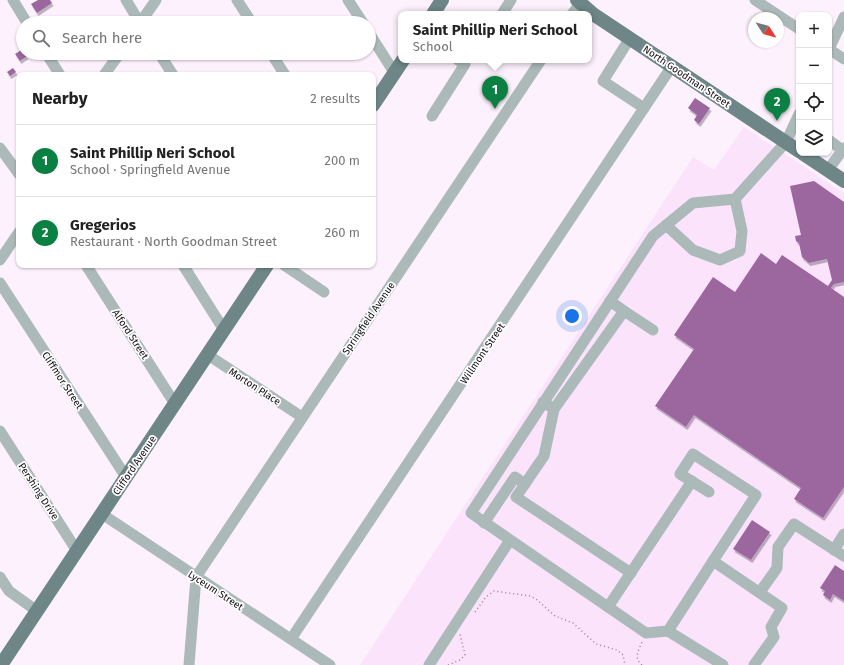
<!DOCTYPE html>
<meta charset="utf-8">
<style>
body{margin:0;font-family:"Fira Sans",sans-serif;background:#f2f2f2;color:#222}
.controls{position:absolute;right:12px;top:12px;display:grid;overflow:hidden;border-radius:8px;box-shadow:0 1px 3px #0004}
.controls button{width:36px;height:36px;display:grid;place-items:center;padding:0;border:0;border-bottom:1px solid #e0e0e0;background:#fff;color:#222;font:20px sans-serif}
.compass{position:absolute;left:748px;top:12px;width:36px;height:36px;border-radius:50%;background:#fff;box-shadow:0 1px 3px #0004;rotate:126deg}
.you{position:absolute;left:572px;top:316px;width:14px;height:14px;margin:-10px;border:3px solid #fff;border-radius:50%;background:#1a73e8;box-shadow:0 0 0 6px #1a73e833}
.badge{display:grid;place-items:center;width:26px;height:26px;border-radius:50%;background:#0b8043;color:#fff;font-size:13px;font-weight:700}
.pin{position:absolute;translate:-50% -33px;filter:drop-shadow(0 1px 2px #0008)}
.pin::after{content:'';position:absolute;top:21px;width:14px;height:12px;background:inherit;clip-path:polygon(0 0,100% 0,50% 100%)}
.popup{position:absolute;left:398px;top:11px;width:194px;height:52px;box-sizing:border-box;display:grid;place-content:center;border-radius:8px;background:#fff;filter:drop-shadow(0 1px 3px #0005);font-size:13px;white-space:nowrap;color:#767676}
.popup b{font-size:15px;color:#222}
.popup::after{content:'';position:absolute;left:50%;top:100%;margin-left:-8px;border:8px solid transparent;border-top-color:#fff}
.list{margin:0;padding:0;list-style:none}
h2{display:flex;justify-content:space-between;align-items:center;height:52px;margin:0;padding:0 16px;font-size:17px}
h2 small{font-size:13px;font-weight:400;color:#767676}
.list li{display:grid;grid-template-columns:26px 1fr auto;gap:12px;align-items:center;box-sizing:border-box;height:72px;padding:0 16px;border-top:1px solid #e0e0e0}
.list b{display:block;font-size:15px;white-space:nowrap}
.list p{margin:0;font-size:13px;white-space:nowrap;color:#767676}
.list em{font-size:13px;font-style:normal;color:#767676}
.icon{flex:none;width:22px;height:22px;fill:none;stroke:currentColor;stroke-width:2;stroke-linecap:round;stroke-linejoin:round}
.map{position:relative;flex:none;width:844px;height:665px;overflow:hidden}
.search{position:absolute;background:#fff;box-shadow:0 1px 3px #0004;left:16px;top:16px;width:360px;height:44px;display:flex;align-items:center;gap:10px;box-sizing:border-box;padding:0 14px;border-radius:22px;color:#767676;font-size:15px}
.panel{position:absolute;background:#fff;box-shadow:0 1px 3px #0004;left:16px;top:72px;width:360px;height:196px;border-radius:8px}
.map>svg:first-child{display:block}
</style>
<div class="map">
<svg width="844" height="665" viewBox="0 0 844 665">
<defs>
<filter id="shadow"><feDropShadow dx="1.5" dy="3" stdDeviation="0" flood-color="#0004"/></filter>
</defs>
<rect width="100%" height="100%" fill="#fdf1fd"/>
<path fill="#fbe3fc" d="M744 127 844 193V665H360L693 157 714 170Z"/>
<g fill="#9c669f" filter="url(#shadow)">
<path d="M38 0H50L52 3 37 13 31 4Z"/>
<path d="M23 49V53L27 56 20 61 15 54Z"/>
<path d="M13 68 16 72 10 76 7 72Z"/>
<path d="M695 98 710 108 699 124 694 120 697 115 688 108Z"/>
<path d="M814 181 844 202V282L834 284 831 288 844 297V487L823 518 794 499 801 488 694 415 686 427 655 406 694 349 674 335 713 277 735 292 761 253 776 264 782 255 828 286 832 280 827 259 809 263 802 257 799 243 796 241 795 236 801 235 790 186Z"/>
<path d="M752 520 770 532 751 560 733 549Z"/>
<path d="M835 565 844 571V601L833 594 830 600 823 595 825 591 820 588Z"/>
</g>
<g fill="none" stroke-linecap="round" stroke-linejoin="round">
<g stroke="#918891" stroke-width="1.5" stroke-dasharray="1 3" stroke-linecap="butt">
<path d="M475 612 486 597 494 591 530 596 536 599 555 616 573 623 596 644 617 650 623 655 625 665"/>
<path d="M448 665 460 660 465 655 460 634"/>
<path d="M642 665C633 658 639 649 643 640"/>
</g>
<g stroke="#acb9b9" stroke-width="11">
<path d="M13 0 27 23"/>
<path d="M126 0 140 23"/>
<path d="M237 0 252 23"/>
<path d="M348 0 363 23"/>
<path d="M755 0 799 29"/>
<path d="M502 14 511 0"/>
<path d="M572 14 581 3"/>
<path d="M140 23 156 0"/>
<path d="M369 33 394 72"/>
<path d="M630 38 603 81 644 108"/>
<path d="M829 49 844 17"/>
<path d="M829 49 844 59"/>
<path d="M46 53 60 75"/>
<path d="M159 53 173 75"/>
<path d="M271 53 285 75"/>
<path d="M104 75 120 53"/>
<path d="M432 116 465 64 458 60"/>
<path d="M829 140 842 150"/>
<path d="M0 148 19 174"/>
<path d="M828 170 844 148"/>
<path d="M666 225 693 250 720 260 740 251 742 231 735 199"/>
<path d="M0 260 19 232"/>
<path d="M86 265 175 404"/>
<path d="M183 265 224 330"/>
<path d="M284 265 324 292"/>
<path d="M0 283 126 477"/>
<path d="M624 311 653 330"/>
<path d="M208 355 302 417"/>
<path d="M543 402 554 409 544 456 516 497 631 573"/>
<path d="M554 409 624 311 610 301"/>
<path d="M0 431 77 551"/>
<path d="M709 492 680 474 693 454 756 495 713 561 782 608 771 627 774 637 754 665"/>
<path d="M102 514 330 665"/>
<path d="M484 523 515 477 525 484"/>
<path d="M834 550 844 534"/>
<path d="M0 577 9 591 37 611"/>
<path d="M760 592 777 568 778 547 794 524 844 556"/>
<path d="M608 607 692 481"/>
<path d="M668 631 713 561"/>
<path d="M291 639 672 66"/>
<path d="M189 665 196 577 541 60"/>
<path d="M429 665 510 540"/>
<path d="M723 665 668 631 646 633 471 513 653 236 693 203 735 199 786 142 799 114"/>
</g>
<g stroke="#6e8687" stroke-width="14">
<path d="M577 0 593 14 799 151"/>
<path d="M433 14 442 0"/>
<path d="M373 105 403 60"/>
<path d="M802 153 844 181"/>
<path d="M1 665 267 265"/>
</g>
</g>
<g text-anchor="middle" stroke-width="3.5" stroke-linejoin="round" paint-order="stroke">
<g font-size="10" fill="#100a10" stroke="#fff">
<text transform="translate(687 76) rotate(34)" y="4">North Goodman Street</text>
<text transform="translate(368 318) rotate(-56)" y="4">Springfield Avenue</text>
<text transform="translate(131 334) rotate(57)" y="4">Alford Street</text>
<text transform="translate(482 353) rotate(-56)" y="4">Willmont Street</text>
<text transform="translate(63 380) rotate(57)" y="4">Cliffmor Street</text>
<text transform="translate(255 386) rotate(33)" y="4">Morton Place</text>
<text transform="translate(134 465) rotate(-56)" y="4">Clifford Avenue</text>
<text transform="translate(39 491) rotate(57)" y="4">Pershing Drive</text>
<text transform="translate(216 590) rotate(33)" y="4">Lyceum Street</text>
</g>
</g>
</svg>
<div class="controls">
<button>+</button>
<button>−</button>
<button><svg class="icon" aria-label="locate" viewBox="0 0 24 24"><circle cx="12" cy="12" r="6"/><path d="M12 2v4M12 18v4M2 12h4M18 12h4"/></svg></button>
<button><svg class="icon" aria-label="layers" viewBox="0 0 24 24"><path d="M12 4l9 5-9 5-9-5zM3 14l9 5 9-5"/></svg></button>
</div>
<svg class="compass" viewBox="-18 -18 36 36"><path d="M0-13l5 13h-10z" fill="#e53935"/><path d="M0 13l5-13h-10z" fill="#767676"/></svg>
<div class="you"></div>
<div class="pin badge" style="left:495px;top:109px">1</div>
<div class="popup"><b>Saint Phillip Neri School</b>School</div>
<div class="pin badge" style="left:777px;top:121px">2</div>
<div class="search"><svg class="icon" aria-label="search" viewBox="0 0 24 24"><circle cx="10" cy="10" r="6"/><path d="M15 15l6 6"/></svg>Search here</div>
<section class="panel">
<h2>Nearby<small>2 results</small></h2>
<ul class="list">
<li><span class="badge">1</span><div><b>Saint Phillip Neri School</b><p>School · Springfield Avenue</p></div><em>200 m</em></li>
<li><span class="badge">2</span><div><b>Gregerios</b><p>Restaurant · North Goodman Street</p></div><em>260 m</em></li>
</ul>
</section>
</div>
